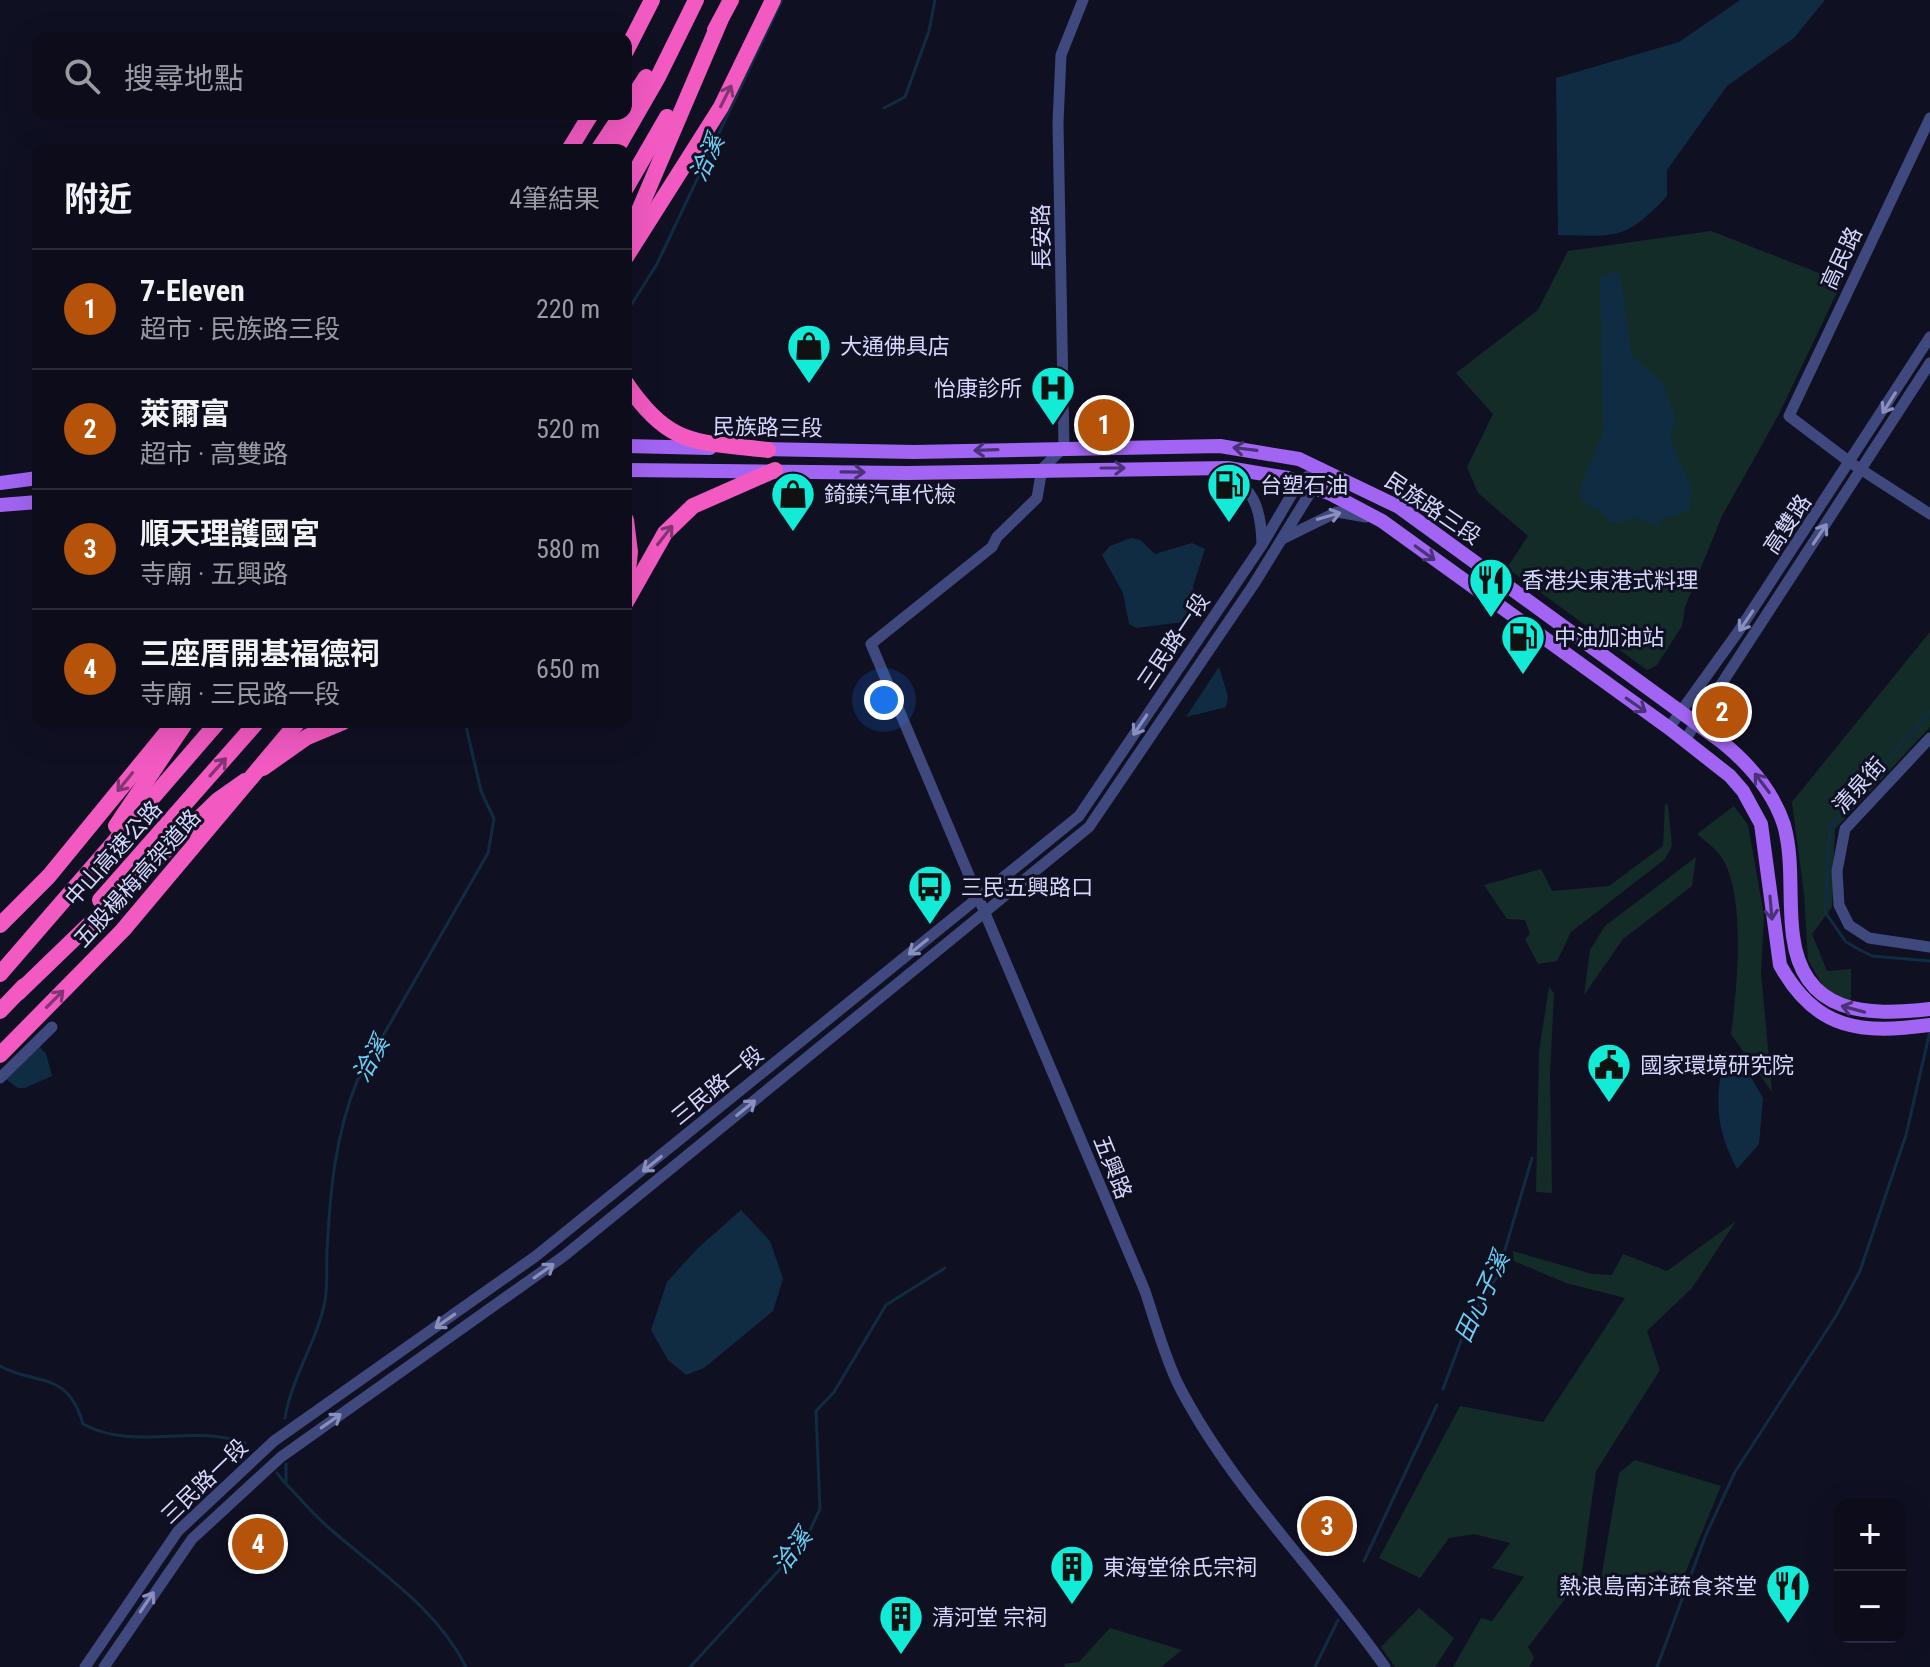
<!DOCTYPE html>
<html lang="zh-TW">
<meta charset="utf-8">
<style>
body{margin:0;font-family:"Roboto Condensed","Noto Sans TC",sans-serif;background:#1a1a27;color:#f1f3f6}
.controls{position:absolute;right:24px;bottom:24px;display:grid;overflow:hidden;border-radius:16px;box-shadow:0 8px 32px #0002}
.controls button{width:72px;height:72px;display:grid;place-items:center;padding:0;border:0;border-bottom:2px solid #2c2c39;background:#0c0c1a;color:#f1f3f6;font:40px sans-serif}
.you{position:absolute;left:884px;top:700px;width:28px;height:28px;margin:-20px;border:6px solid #fff;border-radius:50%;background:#1a73e8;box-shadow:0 0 0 12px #1a73e833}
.badge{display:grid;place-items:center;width:52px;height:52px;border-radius:50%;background:#b45309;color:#fff;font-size:26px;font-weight:700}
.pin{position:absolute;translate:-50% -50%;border:4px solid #fff;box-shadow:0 2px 8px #0006}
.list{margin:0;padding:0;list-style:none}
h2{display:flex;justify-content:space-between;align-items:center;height:104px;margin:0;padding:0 32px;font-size:34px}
h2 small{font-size:26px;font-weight:400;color:#9a9ba2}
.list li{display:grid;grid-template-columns:52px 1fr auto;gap:24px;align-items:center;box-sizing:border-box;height:120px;padding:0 32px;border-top:2px solid #2c2c39}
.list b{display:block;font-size:30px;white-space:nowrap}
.list p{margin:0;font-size:26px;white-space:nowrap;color:#9a9ba2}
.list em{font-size:26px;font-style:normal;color:#9a9ba2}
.icon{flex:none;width:44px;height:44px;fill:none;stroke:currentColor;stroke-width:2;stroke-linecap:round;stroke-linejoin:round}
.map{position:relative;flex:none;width:1930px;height:1667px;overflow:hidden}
.search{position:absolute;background:#0c0c1a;box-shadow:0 8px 32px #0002;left:32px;top:32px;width:600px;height:88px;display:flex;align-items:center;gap:20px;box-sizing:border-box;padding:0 28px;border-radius:16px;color:#9a9ba2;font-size:30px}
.panel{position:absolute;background:#0c0c1a;box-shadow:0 8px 32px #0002;left:32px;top:144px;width:600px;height:584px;border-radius:16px}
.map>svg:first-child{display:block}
</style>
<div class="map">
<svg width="1930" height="1667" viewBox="0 0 1930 1667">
<rect width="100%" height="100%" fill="#101023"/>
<g fill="#142c27">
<path d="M1711 231 1842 282 1778 416 1722 516 1685 607 1682 626 1657 665 1647 670 1507 568 1528 536 1478 493 1467 467 1493 414 1456 373 1538 310 1568 251Z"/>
<path d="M1930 632V727L1835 829 1832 907 1812 934 1827 971 1851 969V1003L1824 988 1808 960 1804 894 1792 802Z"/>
<path d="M1665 804 1668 805 1672 846 1665 859 1571 932 1557 961 1538 964 1525 939 1530 934 1525 920 1507 919 1484 885 1541 869 1552 891 1609 886 1663 846Z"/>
<path d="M1734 806 1748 825 1764 916 1761 973 1772 1092 1731 1034C1737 991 1747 891 1720 855 1714 847 1704 840 1697 834Z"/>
<path d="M1696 857 1692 886 1623 939 1584 995 1590 950 1605 926Z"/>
<path d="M1549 987 1554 993 1550 1074 1552 1193 1536 1192 1539 1052Z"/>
<path d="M1736 1221 1692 1288 1647 1331 1660 1370 1596 1471 1581 1578 1528 1647 1534 1658 1529 1667H1453L1481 1618 1492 1621 1524 1577 1492 1568 1510 1543 1474 1534 1449 1538 1420 1578 1379 1558 1460 1406 1543 1422 1625 1298 1566 1283 1514 1261 1513 1251 1592 1274 1612 1275 1623 1254 1667 1271Z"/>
<path d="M1635 1460 1721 1486 1679 1588 1660 1570 1599 1591 1619 1473Z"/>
<path d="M1419 1608 1454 1638 1435 1667H1395L1381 1647Z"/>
<path d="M1110 1628 1182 1650 1161 1667H1066L1064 1664 1079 1662Z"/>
</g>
<g fill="#102c42">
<path d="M1740 0H1825L1794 38 1727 86 1667 170V196C1625 241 1617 236 1558 235L1556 78 1679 42Z"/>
<path d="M1616 271 1621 279 1632 356 1663 384 1676 418 1670 439 1692 490 1689 511 1661 519 1657 526 1632 517 1623 523 1609 522 1600 511 1582 501 1579 490 1603 433 1600 277Z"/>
<path d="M1131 538 1140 540 1155 554 1192 543 1205 549 1193 586 1196 614 1191 621 1136 628 1129 624 1123 593 1102 555 1110 546Z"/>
<path d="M1219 667 1228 697 1226 707 1186 717Z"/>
<path d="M39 1046 46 1054 52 1076 25 1088H18L6 1079Z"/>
<path d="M1726 1051 1749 1074 1763 1098 1759 1144 1737 1169C1715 1128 1714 1096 1726 1051Z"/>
<path d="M741 1210 770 1241 783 1279 773 1311 704 1368 686 1375 668 1360 651 1330 667 1282 697 1249Z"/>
</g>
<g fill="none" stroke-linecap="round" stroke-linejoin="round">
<g stroke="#102c42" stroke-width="3">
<path d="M884 108 905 97 929 31 935 0"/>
<path d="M626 313 657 264 782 0"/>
<path d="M1930 711 1830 826 1825 912 1846 942 1860 950 1872 956 1930 961"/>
<path d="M0 1366C36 1386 67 1369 83 1424 134 1452 193 1423 245 1443"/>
<path d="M1443 1389 1468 1322 1497 1277 1532 1158"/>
<path d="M285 1418C292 1376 317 1342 325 1301 328 1285 326 1267 327 1251 330 1192 335 1136 357 1081L488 853 494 819 481 791 465 722"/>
<path d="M286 1464V1484C300 1498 313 1514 329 1528 377 1570 437 1608 466 1667"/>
<path d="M277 1473 285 1483"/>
<path d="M1364 1561 1437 1405"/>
<path d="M690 1667 804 1543 820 1509 816 1411 834 1392 886 1305 945 1268"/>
<path d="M1315 1667 1338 1620"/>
<path d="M1657 1667 1705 1537 1735 1472 1836 1316 1860 1271 1906 1135 1930 1031"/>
</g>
<g stroke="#3f497e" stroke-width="11">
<path d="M1083 0 1061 55 1058 123 1064 447 1042 469 1037 498 997 537 992 547 871 644 1145 1291C1155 1321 1164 1355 1178 1384 1231 1488 1319 1572 1385 1667"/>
<path d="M1930 118 1789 416 1851 463 1930 514"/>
<path d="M1228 468C1254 495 1261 506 1262 544"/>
<path d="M1282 539 1337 512 1366 517"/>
<path d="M1669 728 1738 632 1930 337"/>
<path d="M1930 738 1845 829 1837 871 1839 905 1849 925 1869 938 1930 947"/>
<path d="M1685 740 1930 363"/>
<path d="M0 1078 52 1027"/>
<path d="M85 1667 178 1531 274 1441 536 1256 1079 816 1262 545 1299 482 1321 468"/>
<path d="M104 1667 192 1539 281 1457 564 1256 1089 827 1254 584 1313 488 1321 468"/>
</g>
<g stroke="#a265f3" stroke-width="14">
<path d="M626 446 710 448"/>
<path d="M758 449 914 452 1220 446 1299 459 1399 507 1722 742C1749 764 1773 791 1784 825 1794 861 1788 899 1793 936 1803 1015 1867 1016 1930 1009"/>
<path d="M626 470 907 473 1228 468 1288 478 1331 494 1382 521 1669 728 1730 776 1743 791 1761 824 1780 965C1816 1031 1862 1034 1930 1025"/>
<path d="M0 483 38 478"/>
<path d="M0 505 38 502"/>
</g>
<g stroke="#f25ac1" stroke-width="16">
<path d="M715 30 731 0"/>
<path d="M626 51 652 0"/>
<path d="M626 108 646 77"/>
<path d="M569 150 591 114"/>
<path d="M598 150 622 114"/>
<path d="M616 150 658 77 696 0"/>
<path d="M626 188 667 117"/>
<path d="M626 241 720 21"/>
<path d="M626 257 721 107 773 0"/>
<path d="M626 383C670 448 696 441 768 450"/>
<path d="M626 520 630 552 626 588"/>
<path d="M626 602 665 533 693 506 775 470"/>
<path d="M263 768 307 737 343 722"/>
<path d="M116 826 186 722"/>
<path d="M100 900 257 722"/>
<path d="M0 925 49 876 175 722"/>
<path d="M0 974 218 722"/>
<path d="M18 993 218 800 245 781"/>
<path d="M0 1011 24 986"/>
</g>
<path stroke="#f25ac1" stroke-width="16" d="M0 1055 123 930 298 722"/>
</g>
<defs><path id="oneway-shaft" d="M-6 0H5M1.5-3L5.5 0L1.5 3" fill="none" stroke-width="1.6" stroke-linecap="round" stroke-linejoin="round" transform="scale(2)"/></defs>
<g stroke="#813572">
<use href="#oneway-shaft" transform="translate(726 96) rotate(-63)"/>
<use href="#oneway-shaft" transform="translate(665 535) rotate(-52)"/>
<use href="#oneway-shaft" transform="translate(218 767) rotate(-48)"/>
<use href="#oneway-shaft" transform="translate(125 782) rotate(129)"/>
<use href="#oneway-shaft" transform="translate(55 999) rotate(-45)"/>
</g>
<g stroke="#8a90bd">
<use href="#oneway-shaft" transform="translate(1889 403) rotate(122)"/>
<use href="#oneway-shaft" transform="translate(1329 516) rotate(-16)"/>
<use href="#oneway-shaft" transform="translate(1820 534) rotate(-56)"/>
<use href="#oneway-shaft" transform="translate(1746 621) rotate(124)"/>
<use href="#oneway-shaft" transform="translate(1140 725) rotate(124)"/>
<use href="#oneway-shaft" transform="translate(918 947) rotate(141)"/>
<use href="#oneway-shaft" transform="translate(746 1108) rotate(-39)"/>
<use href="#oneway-shaft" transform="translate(652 1164) rotate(141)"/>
<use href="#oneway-shaft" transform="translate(544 1271) rotate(-35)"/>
<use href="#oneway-shaft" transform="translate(445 1321) rotate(145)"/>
<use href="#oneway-shaft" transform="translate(331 1421) rotate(-35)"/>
<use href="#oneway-shaft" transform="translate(147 1602) rotate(-56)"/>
</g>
<g stroke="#4a3276">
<use href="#oneway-shaft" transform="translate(1245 449) rotate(-173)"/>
<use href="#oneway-shaft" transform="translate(986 450) rotate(178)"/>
<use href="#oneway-shaft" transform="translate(1113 468)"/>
<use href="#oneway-shaft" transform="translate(853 472) rotate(1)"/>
<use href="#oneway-shaft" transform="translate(1425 553) rotate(36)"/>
<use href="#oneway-shaft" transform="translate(1636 705) rotate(35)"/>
<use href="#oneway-shaft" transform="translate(1762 783) rotate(-127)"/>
<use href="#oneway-shaft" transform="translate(1771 908) rotate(85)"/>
<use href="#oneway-shaft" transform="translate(1853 1009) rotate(-165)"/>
</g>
<defs>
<g id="shop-pin" transform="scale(2.3)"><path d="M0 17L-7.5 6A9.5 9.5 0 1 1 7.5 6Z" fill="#12ebd6" stroke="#101023"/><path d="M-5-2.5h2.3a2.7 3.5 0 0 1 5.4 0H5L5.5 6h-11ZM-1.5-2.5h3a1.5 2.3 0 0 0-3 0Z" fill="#111"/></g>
<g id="hospital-pin" transform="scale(2.3)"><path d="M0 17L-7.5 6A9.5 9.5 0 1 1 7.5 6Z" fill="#12ebd6" stroke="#101023"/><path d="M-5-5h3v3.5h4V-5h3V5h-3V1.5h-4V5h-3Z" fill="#111"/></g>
<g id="fuel-pin" transform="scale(2.3)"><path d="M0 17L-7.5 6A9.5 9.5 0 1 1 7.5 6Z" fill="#12ebd6" stroke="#101023"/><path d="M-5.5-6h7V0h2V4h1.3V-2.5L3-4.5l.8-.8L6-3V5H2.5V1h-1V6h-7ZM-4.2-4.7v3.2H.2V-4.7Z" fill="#111"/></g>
<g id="restaurant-pin" transform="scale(2.3)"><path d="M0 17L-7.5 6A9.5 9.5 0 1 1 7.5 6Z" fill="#12ebd6" stroke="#101023"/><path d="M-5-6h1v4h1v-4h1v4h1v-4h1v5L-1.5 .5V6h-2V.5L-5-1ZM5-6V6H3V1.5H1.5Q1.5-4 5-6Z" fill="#111"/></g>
<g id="bus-pin" transform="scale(2.3)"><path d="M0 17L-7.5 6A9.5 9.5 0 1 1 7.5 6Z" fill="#12ebd6" stroke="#101023"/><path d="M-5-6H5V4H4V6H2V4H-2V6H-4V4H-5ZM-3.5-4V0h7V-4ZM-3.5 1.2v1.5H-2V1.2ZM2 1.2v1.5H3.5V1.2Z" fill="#111"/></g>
<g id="civic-pin" transform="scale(2.3)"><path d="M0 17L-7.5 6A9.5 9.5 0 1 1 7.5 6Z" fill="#12ebd6" stroke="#101023"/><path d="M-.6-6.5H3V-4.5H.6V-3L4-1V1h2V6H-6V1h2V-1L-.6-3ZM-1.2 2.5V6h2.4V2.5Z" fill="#111"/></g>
<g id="building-pin" transform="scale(2.3)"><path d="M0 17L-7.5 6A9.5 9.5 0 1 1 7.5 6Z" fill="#12ebd6" stroke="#101023"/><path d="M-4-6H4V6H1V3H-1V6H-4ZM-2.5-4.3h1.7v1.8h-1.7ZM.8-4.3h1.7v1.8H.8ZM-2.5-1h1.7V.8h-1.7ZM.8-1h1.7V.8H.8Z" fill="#111"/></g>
</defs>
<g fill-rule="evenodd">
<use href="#shop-pin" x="809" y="346"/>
<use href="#hospital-pin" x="1053" y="388"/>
<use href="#fuel-pin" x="1229" y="485"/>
<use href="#shop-pin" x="793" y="494"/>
<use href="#restaurant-pin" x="1491" y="580"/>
<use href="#fuel-pin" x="1523" y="637"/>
<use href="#bus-pin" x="930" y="887"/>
<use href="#civic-pin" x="1609" y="1065"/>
<use href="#building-pin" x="1072" y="1567"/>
<use href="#restaurant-pin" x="1788" y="1586"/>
<use href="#building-pin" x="901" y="1617"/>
</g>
<g text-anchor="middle" stroke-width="6" stroke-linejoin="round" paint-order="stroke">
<g font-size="22" fill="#d5d8fc" stroke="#101023">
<text transform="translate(1041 237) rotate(-91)" y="8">長安路</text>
<text transform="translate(1841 258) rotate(-65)" y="8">高民路</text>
<text transform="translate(768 427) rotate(1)" y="8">民族路三段</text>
<text transform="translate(1433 508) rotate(34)" y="8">民族路三段</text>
<text transform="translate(1787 524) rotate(-56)" y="8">高雙路</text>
<text transform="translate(1173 641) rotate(-56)" y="8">三民路一段</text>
<text transform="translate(1859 785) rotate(-48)" y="8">清泉街</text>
<text transform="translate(113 853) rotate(-48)" y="8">中山高速公路</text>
<text transform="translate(137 878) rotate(-48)" y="8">五股楊梅高架道路</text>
<text transform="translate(717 1085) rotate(-39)" y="8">三民路一段</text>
<text transform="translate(1113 1167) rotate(68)" y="8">五興路</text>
<text transform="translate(204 1481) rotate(-44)" y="8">三民路一段</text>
</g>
<g font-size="22" fill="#d5d8fc" stroke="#101023" text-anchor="start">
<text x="840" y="354">大通佛具店</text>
<text x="1022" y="396" text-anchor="end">怡康診所</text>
<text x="1260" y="493">台塑石油</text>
<text x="824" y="502">錡鎂汽車代檢</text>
<text x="1522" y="588">香港尖東港式料理</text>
<text x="1554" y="645">中油加油站</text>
<text x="961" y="895">三民五興路口</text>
<text x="1640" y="1073">國家環境研究院</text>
<text x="1103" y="1575">東海堂徐氏宗祠</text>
<text x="1757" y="1594" text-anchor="end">熱浪島南洋蔬食茶堂</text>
<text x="932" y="1625">清河堂 宗祠</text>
</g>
<g font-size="24" font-style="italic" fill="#6bcff3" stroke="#101023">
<text transform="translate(707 158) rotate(-65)" y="8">洽溪</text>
<text transform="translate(371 1059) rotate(-61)" y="8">洽溪</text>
<text transform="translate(1482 1297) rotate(-65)" y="8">田心子溪</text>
<text transform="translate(792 1551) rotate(-53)" y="8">洽溪</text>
</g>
</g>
</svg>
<div class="controls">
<button>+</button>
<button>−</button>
</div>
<div class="you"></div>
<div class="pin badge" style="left:1104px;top:425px">1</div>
<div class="pin badge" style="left:1722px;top:712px">2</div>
<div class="pin badge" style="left:1327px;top:1526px">3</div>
<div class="pin badge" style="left:258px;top:1544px">4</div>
<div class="search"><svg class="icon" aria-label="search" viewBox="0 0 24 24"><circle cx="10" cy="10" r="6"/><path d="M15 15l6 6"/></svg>搜尋地點</div>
<section class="panel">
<h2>附近<small>4筆結果</small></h2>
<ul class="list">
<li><span class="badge">1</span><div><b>7-Eleven</b><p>超市 · 民族路三段</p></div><em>220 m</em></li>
<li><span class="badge">2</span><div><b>萊爾富</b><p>超市 · 高雙路</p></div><em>520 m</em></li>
<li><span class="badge">3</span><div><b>順天理護國宮</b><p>寺廟 · 五興路</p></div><em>580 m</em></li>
<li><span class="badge">4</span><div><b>三座厝開基福德祠</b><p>寺廟 · 三民路一段</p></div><em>650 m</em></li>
</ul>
</section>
</div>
